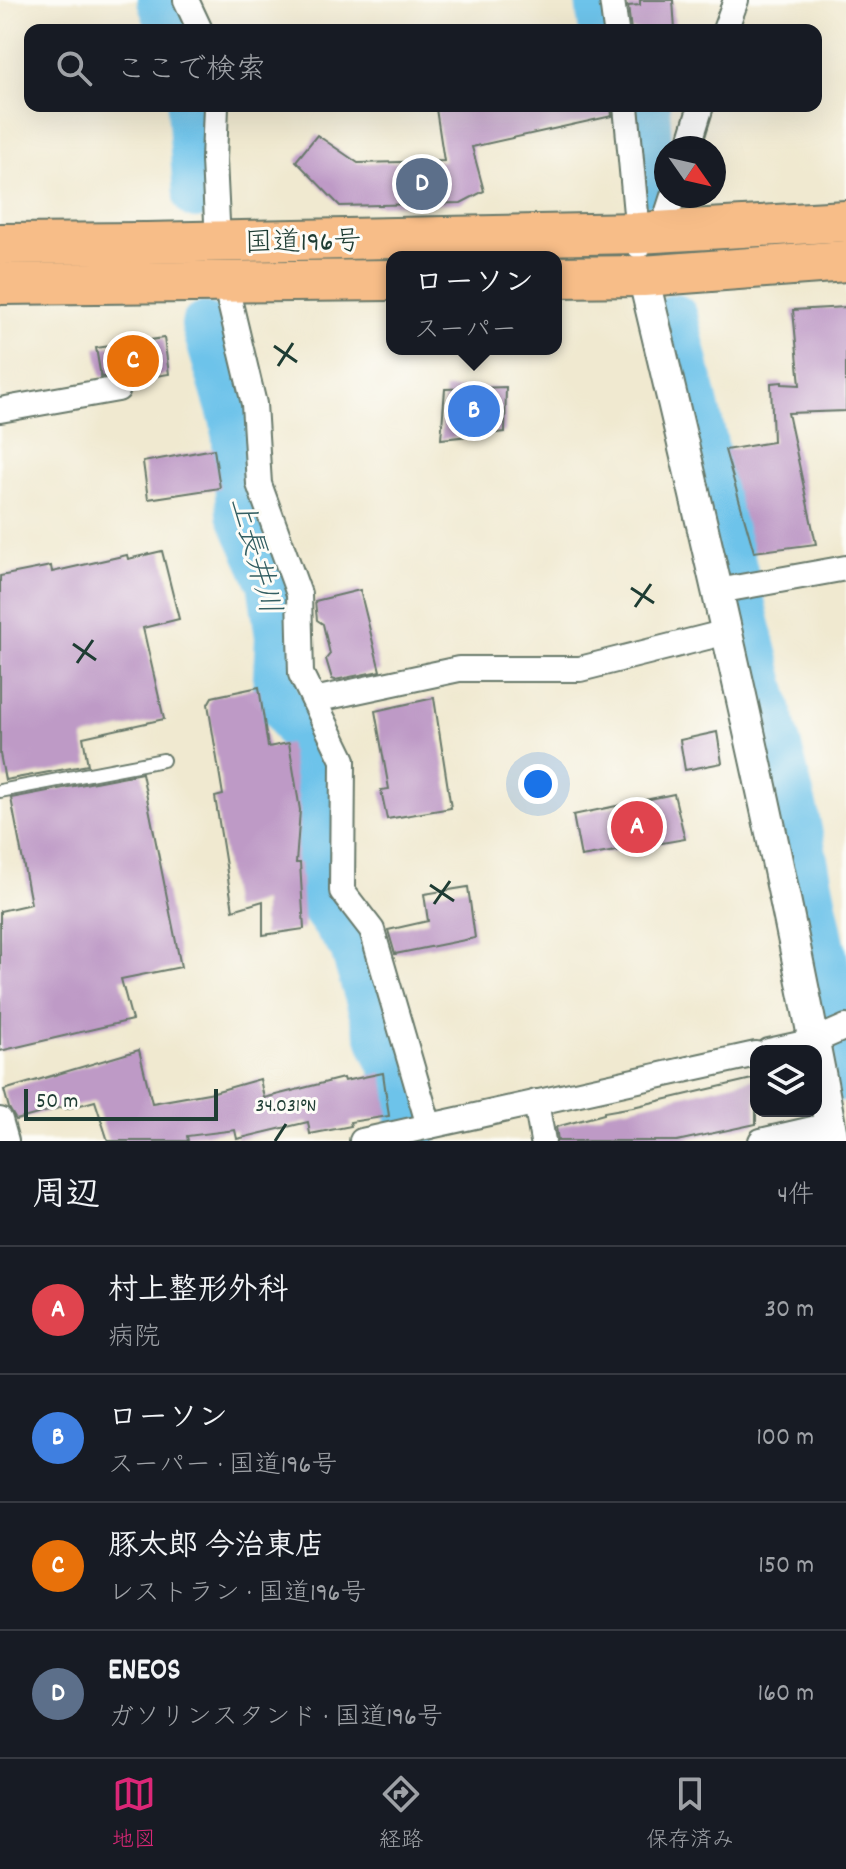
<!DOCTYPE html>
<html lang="ja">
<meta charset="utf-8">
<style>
body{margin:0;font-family:Dekko,"Klee One",sans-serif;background:#242831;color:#f1f3f6}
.controls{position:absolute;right:24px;bottom:24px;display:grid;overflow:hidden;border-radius:16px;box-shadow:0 8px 32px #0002}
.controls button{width:72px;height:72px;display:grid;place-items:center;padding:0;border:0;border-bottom:2px solid #363941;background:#171b24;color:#f1f3f6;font:40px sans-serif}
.compass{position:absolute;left:654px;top:136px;width:72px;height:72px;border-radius:50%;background:#171b24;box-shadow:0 8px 32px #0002;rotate:124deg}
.scale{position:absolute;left:24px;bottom:20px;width:194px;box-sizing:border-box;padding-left:8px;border:4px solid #1f3d34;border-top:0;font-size:22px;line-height:28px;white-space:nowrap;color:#1f3d34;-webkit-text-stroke:6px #fdfcf7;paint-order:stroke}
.you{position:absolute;left:538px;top:784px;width:28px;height:28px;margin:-20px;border:6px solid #fff;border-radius:50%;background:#1a73e8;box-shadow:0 0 0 12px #1a73e833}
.badge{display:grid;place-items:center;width:52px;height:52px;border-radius:50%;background:#db2777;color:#fff;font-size:26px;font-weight:700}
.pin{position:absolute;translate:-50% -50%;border:4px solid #fff;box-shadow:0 2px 8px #0006}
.popup{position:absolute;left:386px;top:251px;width:176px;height:104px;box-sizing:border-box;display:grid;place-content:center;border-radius:16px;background:#171b24;filter:drop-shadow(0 2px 6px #0005);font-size:26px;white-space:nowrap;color:#9ea1a6}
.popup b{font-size:30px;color:#f1f3f6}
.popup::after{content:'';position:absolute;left:50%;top:100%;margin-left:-16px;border:16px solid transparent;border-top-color:#171b24}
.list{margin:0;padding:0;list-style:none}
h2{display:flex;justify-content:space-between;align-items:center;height:104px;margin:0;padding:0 32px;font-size:34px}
h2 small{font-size:26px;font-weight:400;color:#9ea1a6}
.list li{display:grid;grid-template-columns:52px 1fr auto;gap:24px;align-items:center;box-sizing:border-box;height:128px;padding:0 32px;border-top:2px solid #363941}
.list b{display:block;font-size:30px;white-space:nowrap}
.list p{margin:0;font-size:26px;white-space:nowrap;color:#9ea1a6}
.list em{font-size:26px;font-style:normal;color:#9ea1a6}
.icon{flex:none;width:44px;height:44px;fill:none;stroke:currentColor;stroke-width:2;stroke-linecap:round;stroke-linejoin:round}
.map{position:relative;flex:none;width:846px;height:1141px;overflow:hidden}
.search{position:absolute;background:#171b24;box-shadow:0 8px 32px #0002;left:24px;right:24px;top:24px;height:88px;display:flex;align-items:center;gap:20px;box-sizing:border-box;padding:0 28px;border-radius:16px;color:#9ea1a6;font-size:30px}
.sheet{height:616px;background:#171b24}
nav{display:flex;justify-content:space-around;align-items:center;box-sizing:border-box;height:112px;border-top:2px solid #363941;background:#171b24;font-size:22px;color:#9ea1a6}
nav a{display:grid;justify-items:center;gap:4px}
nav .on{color:#db2777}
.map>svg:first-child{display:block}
</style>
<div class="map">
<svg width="846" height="1141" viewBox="0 0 846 1141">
<rect width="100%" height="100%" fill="#fdfcf7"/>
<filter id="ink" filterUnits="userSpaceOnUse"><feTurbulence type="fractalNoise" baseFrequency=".0125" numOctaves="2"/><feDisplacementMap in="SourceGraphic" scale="16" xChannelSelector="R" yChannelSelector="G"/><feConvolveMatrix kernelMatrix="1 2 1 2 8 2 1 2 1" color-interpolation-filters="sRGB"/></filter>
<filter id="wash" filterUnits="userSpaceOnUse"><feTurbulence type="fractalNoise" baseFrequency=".006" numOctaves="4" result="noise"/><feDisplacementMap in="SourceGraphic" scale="32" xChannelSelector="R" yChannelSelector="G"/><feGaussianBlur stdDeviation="1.8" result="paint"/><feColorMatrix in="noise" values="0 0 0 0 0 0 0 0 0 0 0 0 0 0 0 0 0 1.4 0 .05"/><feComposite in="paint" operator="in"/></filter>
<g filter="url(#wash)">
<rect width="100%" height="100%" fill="#f0e9d0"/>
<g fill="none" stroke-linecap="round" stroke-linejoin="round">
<g stroke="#6dc3ea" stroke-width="46">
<path d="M160 0 171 30"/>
<path d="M598 0 601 25 606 30"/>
<path d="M190 106 196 196"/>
<path d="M647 106 651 183"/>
<path d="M675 317 746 618 796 815 833 999 846 1079"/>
<path d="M204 325 234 425 239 514 270 582 278 637 275 695 313 756 323 809 318 872 323 907 352 946 381 1042 405 1097 413 1141"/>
</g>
</g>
<g id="blocks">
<g fill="#be9ac6">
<path d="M640 0H673L675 30H631L628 6 640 5Z"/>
<path d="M472 106H611L612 116 472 147 484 191 461 203 340 206 296 161 317 135 358 163 444 161 436 109Z"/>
<path d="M846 307V411L788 413 816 544 754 552 725 450 773 442 771 383 782 382V384L800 385 793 310Z"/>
<path d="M164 338 169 374 130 380 122 375 101 377 96 348Z"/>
<path d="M506 387 505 432 441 439 445 389Z"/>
<path d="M214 449 220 488 148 499 143 462Z"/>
<path d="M162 551 179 619 143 628 164 719 83 737 88 765 5 780 0 754V576L51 566 52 572 127 555 128 559Z"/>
<path d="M360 590 380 671 335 680 332 679 326 659 330 654 323 624 317 620 315 601Z"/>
<path d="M259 687 268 747 289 743 300 810 296 863H300L304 929 263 935V901L233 910 215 797 223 795 208 704 212 697Z"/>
<path d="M434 698 451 808 387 819 381 790 389 789 375 711Z"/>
<path d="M717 732 722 763 685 770 680 740Z"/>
<path d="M142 773 181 967 121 979 132 1020 0 1051V911L31 904 11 798Z"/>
<path d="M674 794 685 839 581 857 573 815Z"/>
<path d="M468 887 475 938 395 954 388 930 428 921 424 894Z"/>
<path d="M139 1050 152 1103 214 1092 260 1079 264 1098 343 1078 344 1081 383 1073 389 1116 350 1122 351 1126 310 1134 308 1122 237 1139 235 1130 187 1136 188 1141H108L95 1101 66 1109V1106L16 1120 9 1108 4 1090Z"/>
<path d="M756 1078V1124L677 1141H558L556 1127 604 1114V1112L633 1107Z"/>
</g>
</g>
</g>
<g filter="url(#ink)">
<use href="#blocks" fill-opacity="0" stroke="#68796b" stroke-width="2"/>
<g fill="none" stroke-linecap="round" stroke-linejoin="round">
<g stroke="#68796b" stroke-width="16">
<path id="service" d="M0 791 163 760"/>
</g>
<g stroke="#68796b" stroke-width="28">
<g id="minor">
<path d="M186 0 200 30"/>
<path d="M612 0 616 30"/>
<path d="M725 30 736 0"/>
<path d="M216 106 214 160 218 242"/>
<path d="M626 106 639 246"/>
<path d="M688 148 701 106"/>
<path d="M659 239 673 196"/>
<path d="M225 282 254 404 259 484 299 594 301 674 343 760 342 891 372 930 429 1126"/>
<path d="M0 410 118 389"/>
<path d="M718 591 846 568"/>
<path d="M314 700 459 669H580L727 632"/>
<path d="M769 1051 814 1041 846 1027"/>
<path d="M536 1102 543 1141"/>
<path d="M0 1120 6 1141"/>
<path d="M362 1141 756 1054"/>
<path d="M761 1141 830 1125"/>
</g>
</g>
<g stroke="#68796b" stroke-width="34">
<path id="tertiary" d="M643 276C712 563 779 851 833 1141"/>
</g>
<g stroke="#68796b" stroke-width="44">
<g id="trunk">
<path d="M0 244 146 243 638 233 846 221"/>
<path d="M556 277 643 276 846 261"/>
<path d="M0 284 392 280"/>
</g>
</g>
<use href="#service" stroke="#fff" stroke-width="12"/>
<use href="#minor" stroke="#fff" stroke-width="24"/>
<use href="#tertiary" stroke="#fff" stroke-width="30"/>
<use href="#trunk" stroke="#f7bd88" stroke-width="40"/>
</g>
</g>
<path fill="none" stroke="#1f3d34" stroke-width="3" d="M274 346 297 362M278 366 293 343M631 588 654 603M635 607 651 584M73 644 96 660M77 663 93 640M430 885 454 901M434 904 450 881M275 1141 286 1124"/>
<g text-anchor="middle" stroke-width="6" stroke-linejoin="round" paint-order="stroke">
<g font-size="28" fill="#1f3d34" stroke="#fdfcf7">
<text transform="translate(303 240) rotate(-1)" y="10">国道196号</text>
</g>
<g font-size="30" font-style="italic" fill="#325e62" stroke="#fdfcf7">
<text transform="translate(257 555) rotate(75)" y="10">上長井川</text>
</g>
</g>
<g font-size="20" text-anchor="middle" fill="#1f3d34" stroke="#fdfcf7" stroke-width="6" stroke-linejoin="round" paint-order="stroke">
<text x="286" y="1111">34.031°N</text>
</g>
</svg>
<div class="controls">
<button><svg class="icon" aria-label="layers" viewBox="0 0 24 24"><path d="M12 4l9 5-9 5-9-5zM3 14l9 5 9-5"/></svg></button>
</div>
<svg class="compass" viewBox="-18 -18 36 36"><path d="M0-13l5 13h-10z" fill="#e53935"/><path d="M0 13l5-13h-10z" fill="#9ea1a6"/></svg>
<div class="scale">50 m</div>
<div class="you"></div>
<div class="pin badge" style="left:637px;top:827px;background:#e0444e">A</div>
<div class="pin badge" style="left:474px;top:411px;background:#3f7fe0">B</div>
<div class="popup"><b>ローソン</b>スーパー</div>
<div class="pin badge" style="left:133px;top:361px;background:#e8710a">C</div>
<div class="pin badge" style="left:422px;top:184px;background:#5c6f8a">D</div>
<div class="search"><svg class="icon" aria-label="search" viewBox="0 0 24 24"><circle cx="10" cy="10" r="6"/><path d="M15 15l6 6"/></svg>ここで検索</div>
</div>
<section class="sheet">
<h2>周辺<small>4件</small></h2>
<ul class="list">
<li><span class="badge" style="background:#e0444e">A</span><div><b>村上整形外科</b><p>病院</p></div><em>30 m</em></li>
<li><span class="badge" style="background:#3f7fe0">B</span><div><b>ローソン</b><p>スーパー · 国道196号</p></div><em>100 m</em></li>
<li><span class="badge" style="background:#e8710a">C</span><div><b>豚太郎 今治東店</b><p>レストラン · 国道196号</p></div><em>150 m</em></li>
<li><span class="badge" style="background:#5c6f8a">D</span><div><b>ENEOS</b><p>ガソリンスタンド · 国道196号</p></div><em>160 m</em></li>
</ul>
</section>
<nav>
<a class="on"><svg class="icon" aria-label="map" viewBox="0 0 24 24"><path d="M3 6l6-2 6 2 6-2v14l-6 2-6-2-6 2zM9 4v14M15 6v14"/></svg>地図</a>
<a><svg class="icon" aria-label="directions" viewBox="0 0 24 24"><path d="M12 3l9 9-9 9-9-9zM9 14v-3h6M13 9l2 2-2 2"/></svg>経路</a>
<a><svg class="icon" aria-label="saved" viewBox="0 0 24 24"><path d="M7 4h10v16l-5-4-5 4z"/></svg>保存済み</a>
</nav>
